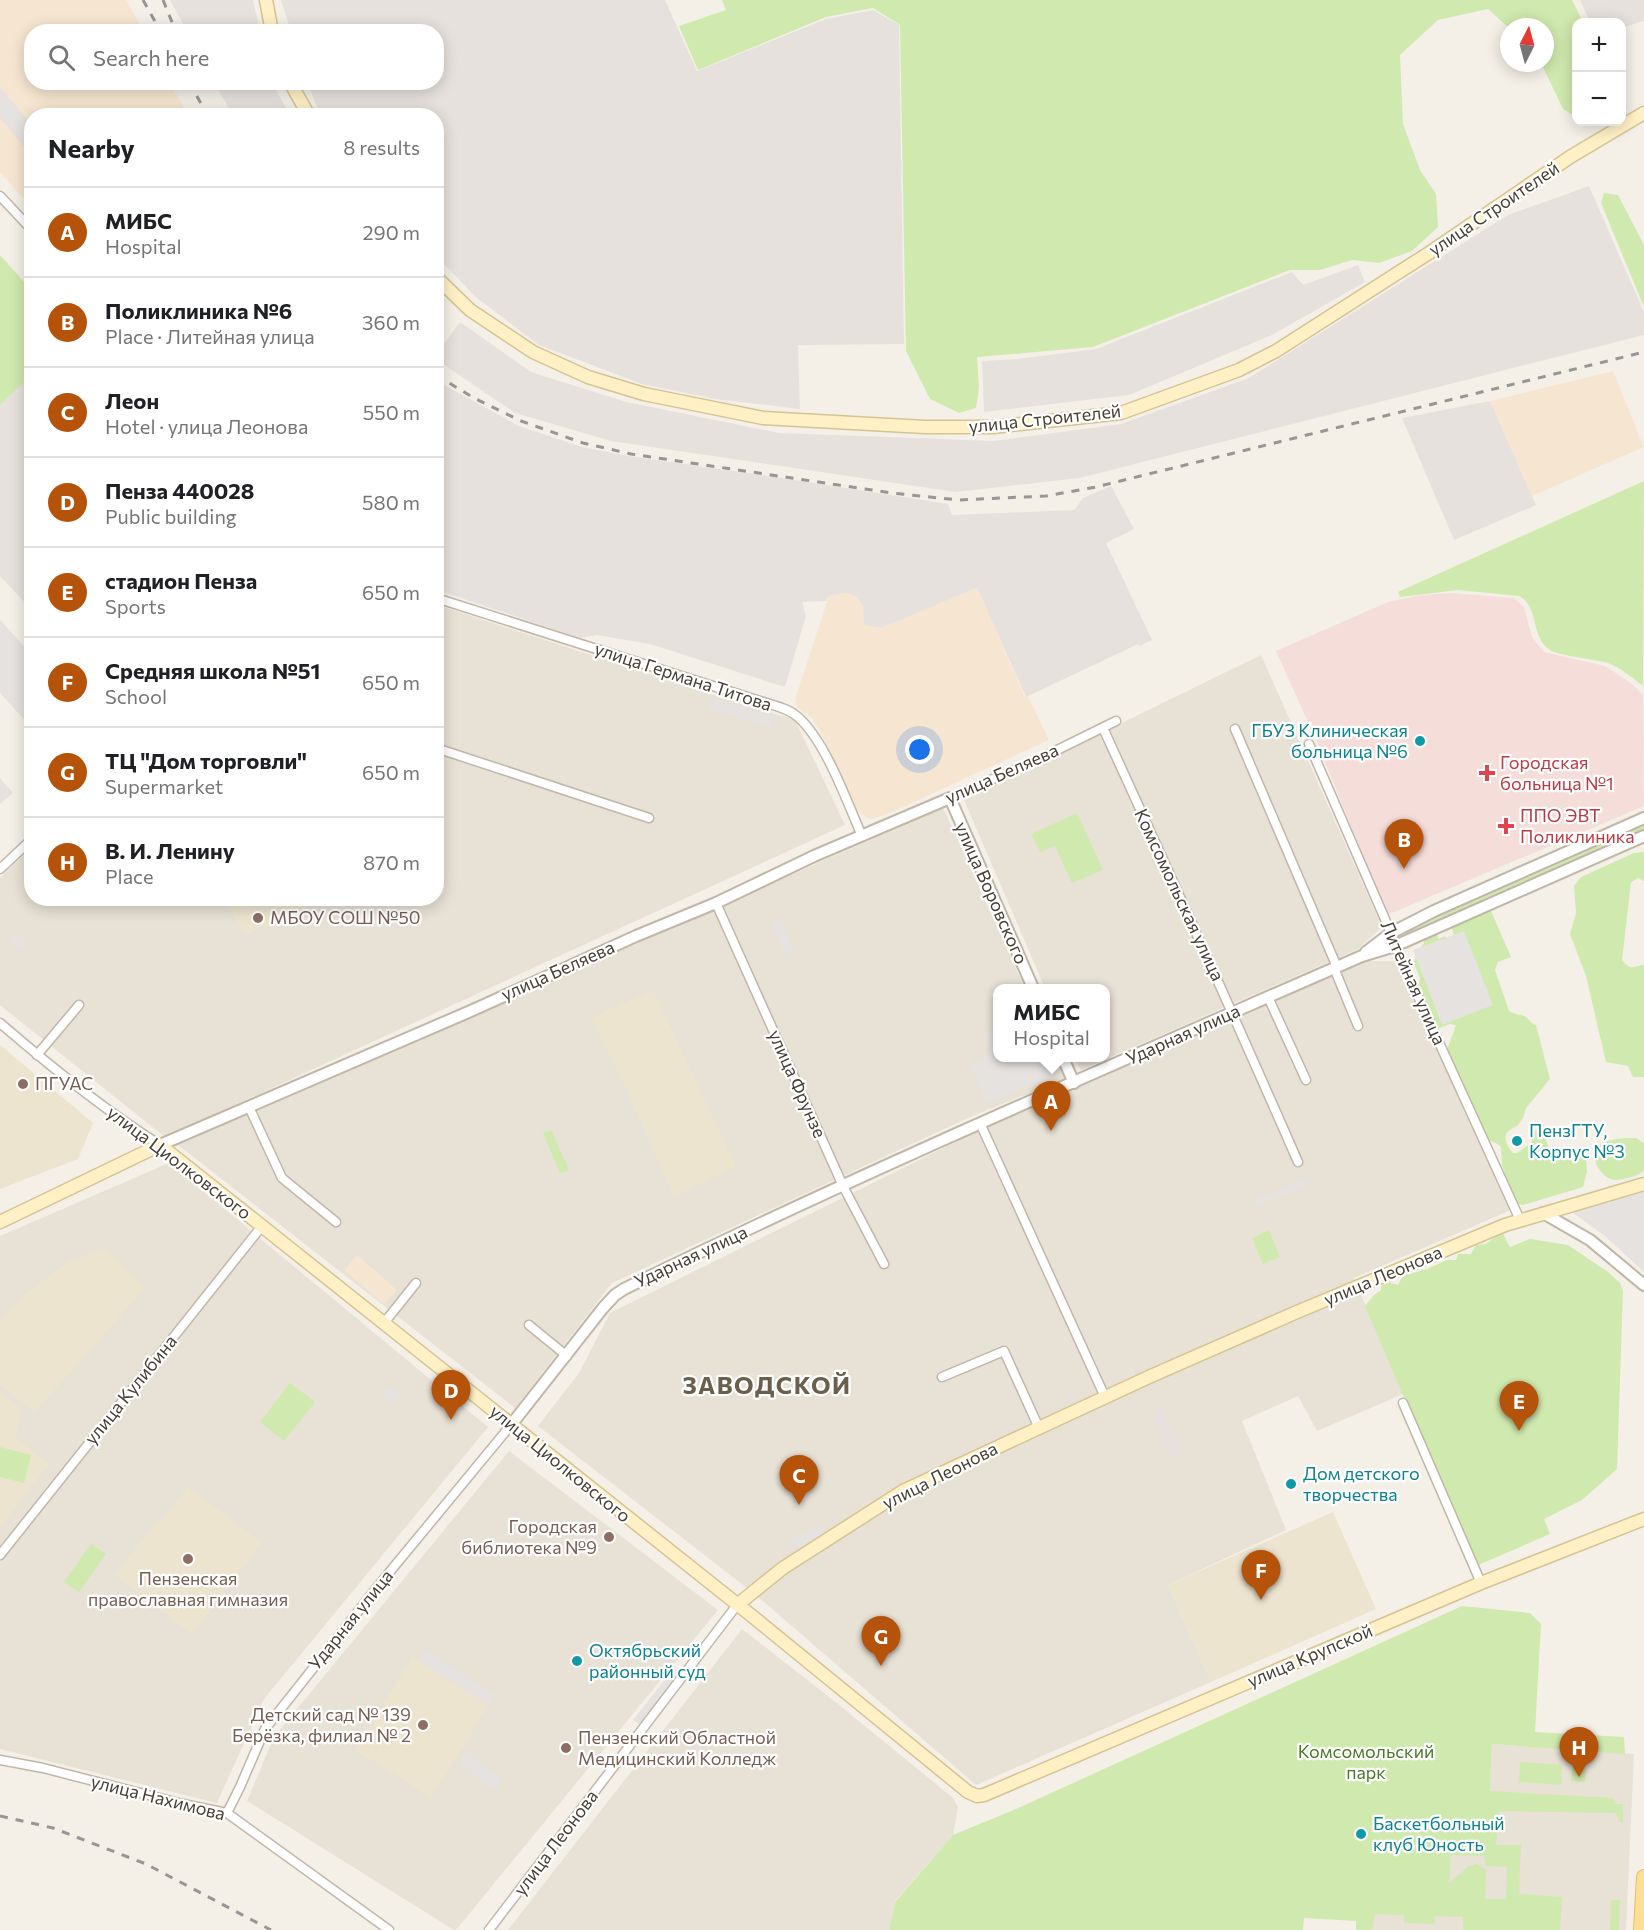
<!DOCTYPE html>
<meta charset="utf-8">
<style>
body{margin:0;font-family:Commissioner,sans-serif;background:#f6f6f6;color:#202124}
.controls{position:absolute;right:18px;top:18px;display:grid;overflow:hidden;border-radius:12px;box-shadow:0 3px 15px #0003}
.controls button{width:54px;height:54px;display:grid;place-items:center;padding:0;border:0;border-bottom:2px solid #e0e0e0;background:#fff;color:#202124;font:30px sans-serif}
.compass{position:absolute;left:1500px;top:18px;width:54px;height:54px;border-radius:50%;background:#fff;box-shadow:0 3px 15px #0003;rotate:6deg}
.you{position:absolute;left:920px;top:750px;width:21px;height:21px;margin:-15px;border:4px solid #fff;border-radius:50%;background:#1a73e8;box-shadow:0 0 0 9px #1a73e833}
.badge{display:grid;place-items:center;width:39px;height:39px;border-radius:50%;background:#b45309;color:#fff;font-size:20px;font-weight:700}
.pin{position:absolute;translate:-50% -50px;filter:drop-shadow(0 2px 3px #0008)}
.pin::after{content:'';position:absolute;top:32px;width:21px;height:18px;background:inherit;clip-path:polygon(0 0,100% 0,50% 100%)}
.popup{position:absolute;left:993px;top:984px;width:117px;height:78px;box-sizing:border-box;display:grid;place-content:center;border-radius:12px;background:#fff;filter:drop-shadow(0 2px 4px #0005);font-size:20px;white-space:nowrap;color:#757577}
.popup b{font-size:22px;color:#202124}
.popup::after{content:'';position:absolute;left:50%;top:100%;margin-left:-12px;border:12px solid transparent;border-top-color:#fff}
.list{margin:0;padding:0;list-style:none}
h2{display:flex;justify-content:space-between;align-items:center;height:78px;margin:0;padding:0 24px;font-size:26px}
h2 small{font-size:20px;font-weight:400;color:#757577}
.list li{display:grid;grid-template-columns:39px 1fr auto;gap:18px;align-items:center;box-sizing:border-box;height:90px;padding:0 24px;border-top:2px solid #e0e0e0}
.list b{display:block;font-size:22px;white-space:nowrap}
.list p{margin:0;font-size:20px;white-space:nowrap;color:#757577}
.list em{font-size:20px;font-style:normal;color:#757577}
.icon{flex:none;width:33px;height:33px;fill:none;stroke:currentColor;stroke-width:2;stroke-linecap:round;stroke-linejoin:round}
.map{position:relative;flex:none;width:1644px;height:1930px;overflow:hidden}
.search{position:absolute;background:#fff;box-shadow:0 3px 15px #0003;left:24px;top:24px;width:420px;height:66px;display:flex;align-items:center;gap:15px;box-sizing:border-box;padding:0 21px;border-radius:24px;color:#757577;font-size:22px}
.panel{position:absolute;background:#fff;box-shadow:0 3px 15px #0003;left:24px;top:108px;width:420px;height:798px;border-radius:24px}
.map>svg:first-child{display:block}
</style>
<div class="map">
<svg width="1644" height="1930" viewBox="0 0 1644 1930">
<rect width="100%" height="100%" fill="#f4f0e7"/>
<g fill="#e8e1d5">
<path d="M437 605 735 702 795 720 845 825 165 1137 0 1005V878L31 848 32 898H436Z"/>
<path d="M1261 655 1382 927 1358 949 1081 1070 1075 1058H1105V988H1045L964 800Z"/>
<path d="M943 808 1025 988H997V1058H1057L1066 1078 968 1118 612 1283 515 1408 178 1145Z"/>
<path d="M1359 961H1397L1511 1210 1354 1278 1403 1394 1317 1431 1298 1396 1242 1421 1286 1530 1168 1585 1211 1682 976 1785 756 1595 538 1426 579 1373 610 1313 998 1121Z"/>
<path d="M169 1163 488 1427 264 1699 217 1803 0 1749V1236Z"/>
<path d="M509 1451 718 1610 456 1930H454L247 1801 274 1737Z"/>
<path d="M742 1629 833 1700 953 1798 958 1807 953 1835 895 1901 889 1930H508Z"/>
<path d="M1492 1744 1634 1754 1626 1930H1365L1368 1901 1451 1854 1489 1797Z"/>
</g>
<g fill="#f6e6d1">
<path d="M0 0H126L143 31 32 32V82L170 83 188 115 32 116 31 207 0 172Z"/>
<path d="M1613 371 1644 447 1532 496 1490 401Z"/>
<path d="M977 588 1025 697 1028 696 1049 740 883 816 871 819 862 815 853 806 820 731 812 718 797 707 795 699 829 596 846 593 857 597 863 606 864 625 881 628Z"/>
<path d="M357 1255 397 1290 384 1305 344 1270Z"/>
</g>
<g fill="#e6e1dc">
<path d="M170 0H253L260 31H187Z"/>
<path d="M281 0H665L697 71 826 19 873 10 899 25 904 344 798 345 800 409 715 399 642 384 539 345 477 298 437 257 436 116 324 115 316 105 308 83 436 82V32L291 31Z"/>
<path d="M1580 0H1644V21L1622 28V22H1590Z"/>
<path d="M214 83H272L290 115H233Z"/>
<path d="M1589 186 1644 312V335L1079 478 956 492 611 441 515 413 437 360V354L460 322 531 372 626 402 779 433 993 441 1121 424 1249 378 1508 215Z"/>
<path d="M1358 265 1365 282 1272 335 1129 395 984 412 982 361 1017 359 1096 349 1292 272 1303 285Z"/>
<path d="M31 376V609L0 576V405Z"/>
<path d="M437 381 519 426 582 447 628 456 769 476 948 504 952 515 1074 510 1083 498 1111 486 1134 529 1106 543 1152 640 1140 646 1138 644 1026 697 977 588 881 628 864 625 863 606 857 597 846 593 829 596 826 601 802 602 806 616 785 687 650 644 597 635 580 638 437 590Z"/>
<path d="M1490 401 1536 505 1454 540 1402 418Z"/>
<path d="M1163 1407 1182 1452 1170 1457 1150 1412Z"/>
</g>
<g fill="#ede4d0">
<path d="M222 899H325L245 935Z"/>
<path d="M653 990 736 1167 674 1197 625 1086 591 1018Z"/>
<path d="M0 1045 93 1123 78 1159 0 1189Z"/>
<path d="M105 1249 145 1288 35 1412 0 1385V1320L23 1296 67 1262Z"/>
<path d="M0 1392 20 1408 16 1438 49 1464 0 1527Z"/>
<path d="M188 1487 262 1543 192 1634 115 1575 155 1523 161 1521Z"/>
<path d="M1333 1512 1376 1609 1211 1682 1168 1585Z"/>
<path d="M412 1657 489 1705 431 1797 355 1750Z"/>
</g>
<path fill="#f5ddda" d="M1451 593 1514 598 1524 607 1532 637 1544 652 1605 666 1632 684 1643 695 1644 806 1387 915 1316 740 1276 651 1388 602 1421 595Z"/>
<g fill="#d0e9ae" fill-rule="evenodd">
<path d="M722 0H1572L1583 22H1576V117L1563 109 1541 63H1545V27L1509 28 1488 9 1438 20 1400 55 1403 124 1420 170 1436 194 1438 227 1412 251 1379 263 1352 260 1320 270H1290L1093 347 977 357 979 388 976 408 959 413 930 399 906 351 900 25 873 8 826 17 698 70 679 26 726 10Z"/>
<path d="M1604 193 1618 195 1644 245V307L1601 203Z"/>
<path d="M0 255 32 291 31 376 0 405Z"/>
<path d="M1644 481 1643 686C1633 678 1621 668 1608 663 1595 659 1558 656 1550 650 1530 637 1540 607 1519 596L1458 590 1400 597 1398 592Z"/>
<path d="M1077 813 1103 870 1072 883 1055 846 1040 852 1031 834Z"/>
<path d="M1644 825V831L1410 936H1404L1406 931Z"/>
<path d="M1644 852V881L1638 878 1631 882 1622 960C1632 972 1632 966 1644 965V1077H1633L1628 1066 1606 1062 1586 976 1570 934 1576 913 1574 886 1581 877 1634 853Z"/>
<path d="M1488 908 1491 911 1511 957 1498 962 1495 970 1509 1011C1515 1015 1520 1014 1526 1017 1530 1020 1530 1023 1536 1025L1550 1079 1526 1108 1523 1118 1518 1125 1507 1132C1503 1138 1508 1148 1513 1153H1517L1531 1143 1534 1130C1545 1130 1547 1143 1550 1152L1570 1150 1586 1155 1587 1172 1583 1187 1523 1205 1515 1203 1502 1165 1501 1147 1496 1143 1488 1140 1447 1050 1456 1025 1450 1024 1437 1029 1418 988 1420 978 1414 964 1416 954 1424 943V934L1434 930 1439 939 1445 936 1448 943 1461 959 1451 925Z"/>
<path d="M551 1130 569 1170 560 1173 543 1133Z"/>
<path d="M1628 1138H1636L1644 1143V1170C1640 1175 1634 1176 1628 1178 1624 1179 1618 1180 1614 1180 1600 1178 1586 1153 1601 1144 1608 1139 1620 1139 1628 1138Z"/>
<path d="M1269 1230 1280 1257 1263 1264 1252 1238Z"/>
<path d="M1502 1232 1510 1247 1530 1239 1568 1245 1608 1272 1620 1283 1623 1291 1617 1469 1582 1500 1544 1519 1550 1534 1476 1566 1365 1306 1374 1295 1381 1290V1286L1388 1282 1398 1285 1403 1276 1427 1269 1447 1260H1456L1458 1254H1471L1476 1245 1486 1244Z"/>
<path d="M290 1383 315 1402 284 1441 260 1422Z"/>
<path d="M0 1447 31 1455 24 1483 0 1477Z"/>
<path d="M91 1544 106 1554 79 1592 64 1582Z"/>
<path d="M1462 1606 1530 1613 1541 1624 1535 1732 1624 1737 1625 1754 1492 1744 1490 1791 1613 1798 1616 1804H1623V1823L1620 1822 1616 1813 1499 1811 1496 1845H1521L1519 1894 1562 1897 1560 1930H1463V1917L1435 1916 1434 1924 1404 1923V1915L1375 1914 1372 1930H1356V1921L1304 1918 1303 1930H889L895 1902 953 1835 1016 1809ZM1451 1855 1484 1856 1486 1866 1507 1867 1506 1899H1485L1486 1870 1477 1864 1469 1866 1449 1883Z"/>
<path d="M1520 1762 1562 1765 1561 1785 1519 1782Z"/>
<path d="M1572 1767 1586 1768 1585 1782 1571 1781Z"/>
<path d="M1611 1900H1620L1619 1930H1610Z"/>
</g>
<g fill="#e5e2df">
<path d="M0 87 31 124V155L0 118Z"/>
<path d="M0 620 31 654V727L0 693Z"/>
<path d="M710 698 776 717 769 727 707 709Z"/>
<path d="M0 778 13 793 0 804Z"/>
<path d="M780 920 795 951 785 955 771 924Z"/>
<path d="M1464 931 1493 1005 1442 1025 1413 950Z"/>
<path d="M15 934 26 943 19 951 8 942Z"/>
<path d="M997 1029V1058H1051L1058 1073 986 1104 969 1064 992 1054 984 1034Z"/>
<path d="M1308 1177 1311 1183 1256 1207 1253 1200Z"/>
<path d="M1644 1191V1272L1605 1236 1572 1212Z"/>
<path d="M390 1385 402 1395 393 1406 381 1396Z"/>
<path d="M822 1525 825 1533 793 1553 786 1541Z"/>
<path d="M424 1650 495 1694 489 1705 417 1660Z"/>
<path d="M674 1668 680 1673 640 1725 633 1720Z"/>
<path d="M465 1750 503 1780 494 1791 458 1763Z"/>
</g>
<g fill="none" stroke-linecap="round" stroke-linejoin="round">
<g stroke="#c0b7a9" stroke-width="11">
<g id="minor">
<path d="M0 196 32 230"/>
<path d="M436 598 760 701C772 705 788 708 798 717 826 742 847 802 862 836"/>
<path d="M1103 728C1169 872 1234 1016 1298 1162"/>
<path d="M1235 729 1337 967"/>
<path d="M1309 744 1391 933 1395 946 1520 1220"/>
<path d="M436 748 649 818"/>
<path d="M950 798 1045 756 1116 721"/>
<path d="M0 869 32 839"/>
<path d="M716 903 843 1186 884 1264"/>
<path d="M1334 968 1358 1026"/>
<path d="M1268 997 1306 1080"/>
<path d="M0 1023C51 1067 104 1110 160 1145"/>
<path d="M37 1055 79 1005"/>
<path d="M249 1107 282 1178 336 1222"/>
<path d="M980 1123 1105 1397"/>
<path d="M384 1323 416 1283"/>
<path d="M529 1325 567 1356"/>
<path d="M942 1377 1004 1351 1039 1428"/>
<path d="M1403 1403 1481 1583"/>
<path d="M0 1555 262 1226"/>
<path d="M0 1760 43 1768 183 1804 227 1813 389 1930"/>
<path d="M227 1813 240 1787 265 1729 383 1580 511 1425"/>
<path d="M489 1930 737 1605"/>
</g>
</g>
<g stroke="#c0b7a9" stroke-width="14">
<g id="tertiary">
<path d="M1366 952 1391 933 1434 911 1644 818"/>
<path d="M1063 1058 1074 1083"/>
<path d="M160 1145 473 1010 636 936 716 903 814 856 950 798 1033 988"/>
<path d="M1543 1213 1590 1240 1644 1285"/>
<path d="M511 1425 603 1308 615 1295 624 1289C866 1170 1115 1064 1362 956L1395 946 1644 836"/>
</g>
</g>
<g stroke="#d5c395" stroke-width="15">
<g id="secondary">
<path d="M266 0 272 32"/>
<path d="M290 82 309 116"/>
<path d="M436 277 470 310 533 352 588 377 644 394 763 418 925 427H993L1121 413 1239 370 1276 351 1429 253 1570 157 1644 113"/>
<path d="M0 1222 160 1145 752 1616 968 1792 977 1796 984 1795 1481 1583 1644 1519"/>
<path d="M737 1605 783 1568 903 1491 1028 1433 1151 1376 1297 1312 1505 1225 1644 1184"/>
</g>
</g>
<g stroke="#e7bc62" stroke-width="16">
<path id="primary" d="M1641 1930 1644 1877"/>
</g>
<use href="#minor" stroke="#fff" stroke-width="8"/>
<use href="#tertiary" stroke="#fff" stroke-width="10"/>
<use href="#secondary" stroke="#fff0c6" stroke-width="12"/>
<use href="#primary" stroke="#ffde95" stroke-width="14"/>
<g stroke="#969696" stroke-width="3" stroke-dasharray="8 8" stroke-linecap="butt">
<path d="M143 0 161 32"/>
<path d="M163 0 176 32"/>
<path d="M189 82 208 116"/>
<path d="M436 375 474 398 521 421 583 443 631 454 892 493 958 500 1046 496 1096 487 1644 352"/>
<path d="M0 1816 53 1828 146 1864 271 1930"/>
</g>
</g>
<g fill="#0f9aa8" stroke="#fff" stroke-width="2">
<circle cx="1420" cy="741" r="6"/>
<circle cx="1517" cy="1141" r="6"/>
<circle cx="1291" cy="1484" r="6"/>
<circle cx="577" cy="1661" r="6"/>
<circle cx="1361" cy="1834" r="6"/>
</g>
<g fill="#e0444e" stroke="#fff" stroke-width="2">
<path d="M1484 764h6v6h6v6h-6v6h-6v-6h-6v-6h6z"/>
<path d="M1503 817h6v6h6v6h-6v6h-6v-6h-6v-6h6z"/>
</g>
<g fill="#8d6e63" stroke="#fff" stroke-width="2">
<circle cx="258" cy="918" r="6"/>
<circle cx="23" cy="1084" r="6"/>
<circle cx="609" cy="1537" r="6"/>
<circle cx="188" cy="1559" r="6"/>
<circle cx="423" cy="1725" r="6"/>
<circle cx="566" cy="1748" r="6"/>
</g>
<g text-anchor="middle" stroke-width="4.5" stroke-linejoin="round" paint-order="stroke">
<g font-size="18" fill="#474036" stroke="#fff">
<text transform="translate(1494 209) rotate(-34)" y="6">улица Строителей</text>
<text transform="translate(1045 419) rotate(-6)" y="6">улица Строителей</text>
<text transform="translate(683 677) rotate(18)" y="6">улица Германа Титова</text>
<text transform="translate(1002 774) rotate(-24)" y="6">улица Беляева</text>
<text transform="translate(991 893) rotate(66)" y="6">улица Воровского</text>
<text transform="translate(1179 895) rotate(65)" y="6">Комсомольская улица</text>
<text transform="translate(558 971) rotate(-24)" y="6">улица Беляева</text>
<text transform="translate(1413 983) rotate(66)" y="6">Литейная улица</text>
<text transform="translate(1183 1035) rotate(-24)" y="6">Ударная улица</text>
<text transform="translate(797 1084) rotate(66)" y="6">улица Фрунзе</text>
<text transform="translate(179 1163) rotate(37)" y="6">улица Циолковского</text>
<text transform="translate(691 1257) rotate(-25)" y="6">Ударная улица</text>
<text transform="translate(1383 1276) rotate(-23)" y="6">улица Леонова</text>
<text transform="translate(131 1390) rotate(-51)" y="6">улица Кулибина</text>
<text transform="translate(560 1464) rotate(39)" y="6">улица Циолковского</text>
<text transform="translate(940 1476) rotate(-27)" y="6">улица Леонова</text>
<text transform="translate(351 1620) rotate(-51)" y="6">Ударная улица</text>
<text transform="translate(1310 1656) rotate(-23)" y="6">улица Крупской</text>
<text transform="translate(158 1798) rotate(14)" y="6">улица Нахимова</text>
<text transform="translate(556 1843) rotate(-53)" y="6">улица Леонова</text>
</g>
<g font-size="18" fill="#0d838f" stroke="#fff" text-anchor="start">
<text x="1408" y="737" text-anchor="end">ГБУЗ Клиническая<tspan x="1408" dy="21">больница №6</tspan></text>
<text x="1529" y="1137">ПензГТУ,<tspan x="1529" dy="21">Корпус №3</tspan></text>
<text x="1303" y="1480">Дом детского<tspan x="1303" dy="21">творчества</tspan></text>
<text x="589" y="1657">Октябрьский<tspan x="589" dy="21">районный суд</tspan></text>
<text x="1373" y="1830">Баскетбольный<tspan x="1373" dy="21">клуб Юность</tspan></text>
</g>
<g font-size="18" fill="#be3a42" stroke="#fff" text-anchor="start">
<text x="1500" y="769">Городская<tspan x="1500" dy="21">больница №1</tspan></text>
<text x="1520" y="822">ППО ЭВТ<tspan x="1520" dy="21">Поликлиника</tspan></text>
</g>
<g font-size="18" fill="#785e54" stroke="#fff" text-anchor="start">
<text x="270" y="924">МБОУ СОШ №50</text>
<text x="35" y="1090">ПГУАС</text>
<text x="597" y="1533" text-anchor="end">Городская<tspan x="597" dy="21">библиотека №9</tspan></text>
<text x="188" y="1585" text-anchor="middle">Пензенская<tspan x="188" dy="21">православная гимназия</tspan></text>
<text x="411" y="1721" text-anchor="end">Детский сад № 139<tspan x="411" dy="21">Берёзка, филиал № 2</tspan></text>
<text x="578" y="1744">Пензенский Областной<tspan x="578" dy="21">Медицинский Колледж</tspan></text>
</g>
<g font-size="18" fill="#497b27" stroke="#fff">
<text x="1366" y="1758">Комсомольский<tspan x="1366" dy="21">парк</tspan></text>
</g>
<g font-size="24" font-weight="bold" letter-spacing="1.5" fill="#6a5e4c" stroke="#fff">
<text x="767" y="1394">ЗАВОДСКОЙ</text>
</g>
</g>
</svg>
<div class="controls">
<button>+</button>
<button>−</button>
</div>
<svg class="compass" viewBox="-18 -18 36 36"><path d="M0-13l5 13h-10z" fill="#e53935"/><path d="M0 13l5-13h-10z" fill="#757577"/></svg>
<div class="you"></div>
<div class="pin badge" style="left:1051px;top:1131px">A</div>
<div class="popup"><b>МИБС</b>Hospital</div>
<div class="pin badge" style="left:1404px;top:869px">B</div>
<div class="pin badge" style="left:799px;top:1505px">C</div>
<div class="pin badge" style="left:451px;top:1420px">D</div>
<div class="pin badge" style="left:1519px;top:1431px">E</div>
<div class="pin badge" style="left:1261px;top:1600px">F</div>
<div class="pin badge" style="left:881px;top:1666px">G</div>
<div class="pin badge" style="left:1579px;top:1777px">H</div>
<div class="search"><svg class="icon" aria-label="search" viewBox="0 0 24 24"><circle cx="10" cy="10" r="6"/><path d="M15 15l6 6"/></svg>Search here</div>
<section class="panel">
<h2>Nearby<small>8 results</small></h2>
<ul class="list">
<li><span class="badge">A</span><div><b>МИБС</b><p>Hospital</p></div><em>290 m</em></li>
<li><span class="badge">B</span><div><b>Поликлиника №6</b><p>Place · Литейная улица</p></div><em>360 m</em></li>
<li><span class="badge">C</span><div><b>Леон</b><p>Hotel · улица Леонова</p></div><em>550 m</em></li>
<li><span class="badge">D</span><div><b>Пенза 440028</b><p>Public building</p></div><em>580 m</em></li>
<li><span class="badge">E</span><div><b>стадион Пенза</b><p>Sports</p></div><em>650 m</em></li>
<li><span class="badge">F</span><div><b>Средняя школа №51</b><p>School</p></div><em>650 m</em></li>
<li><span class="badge">G</span><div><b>ТЦ &quot;Дом торговли&quot;</b><p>Supermarket</p></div><em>650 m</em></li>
<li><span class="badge">H</span><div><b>В. И. Ленину</b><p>Place</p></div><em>870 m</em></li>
</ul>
</section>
</div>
